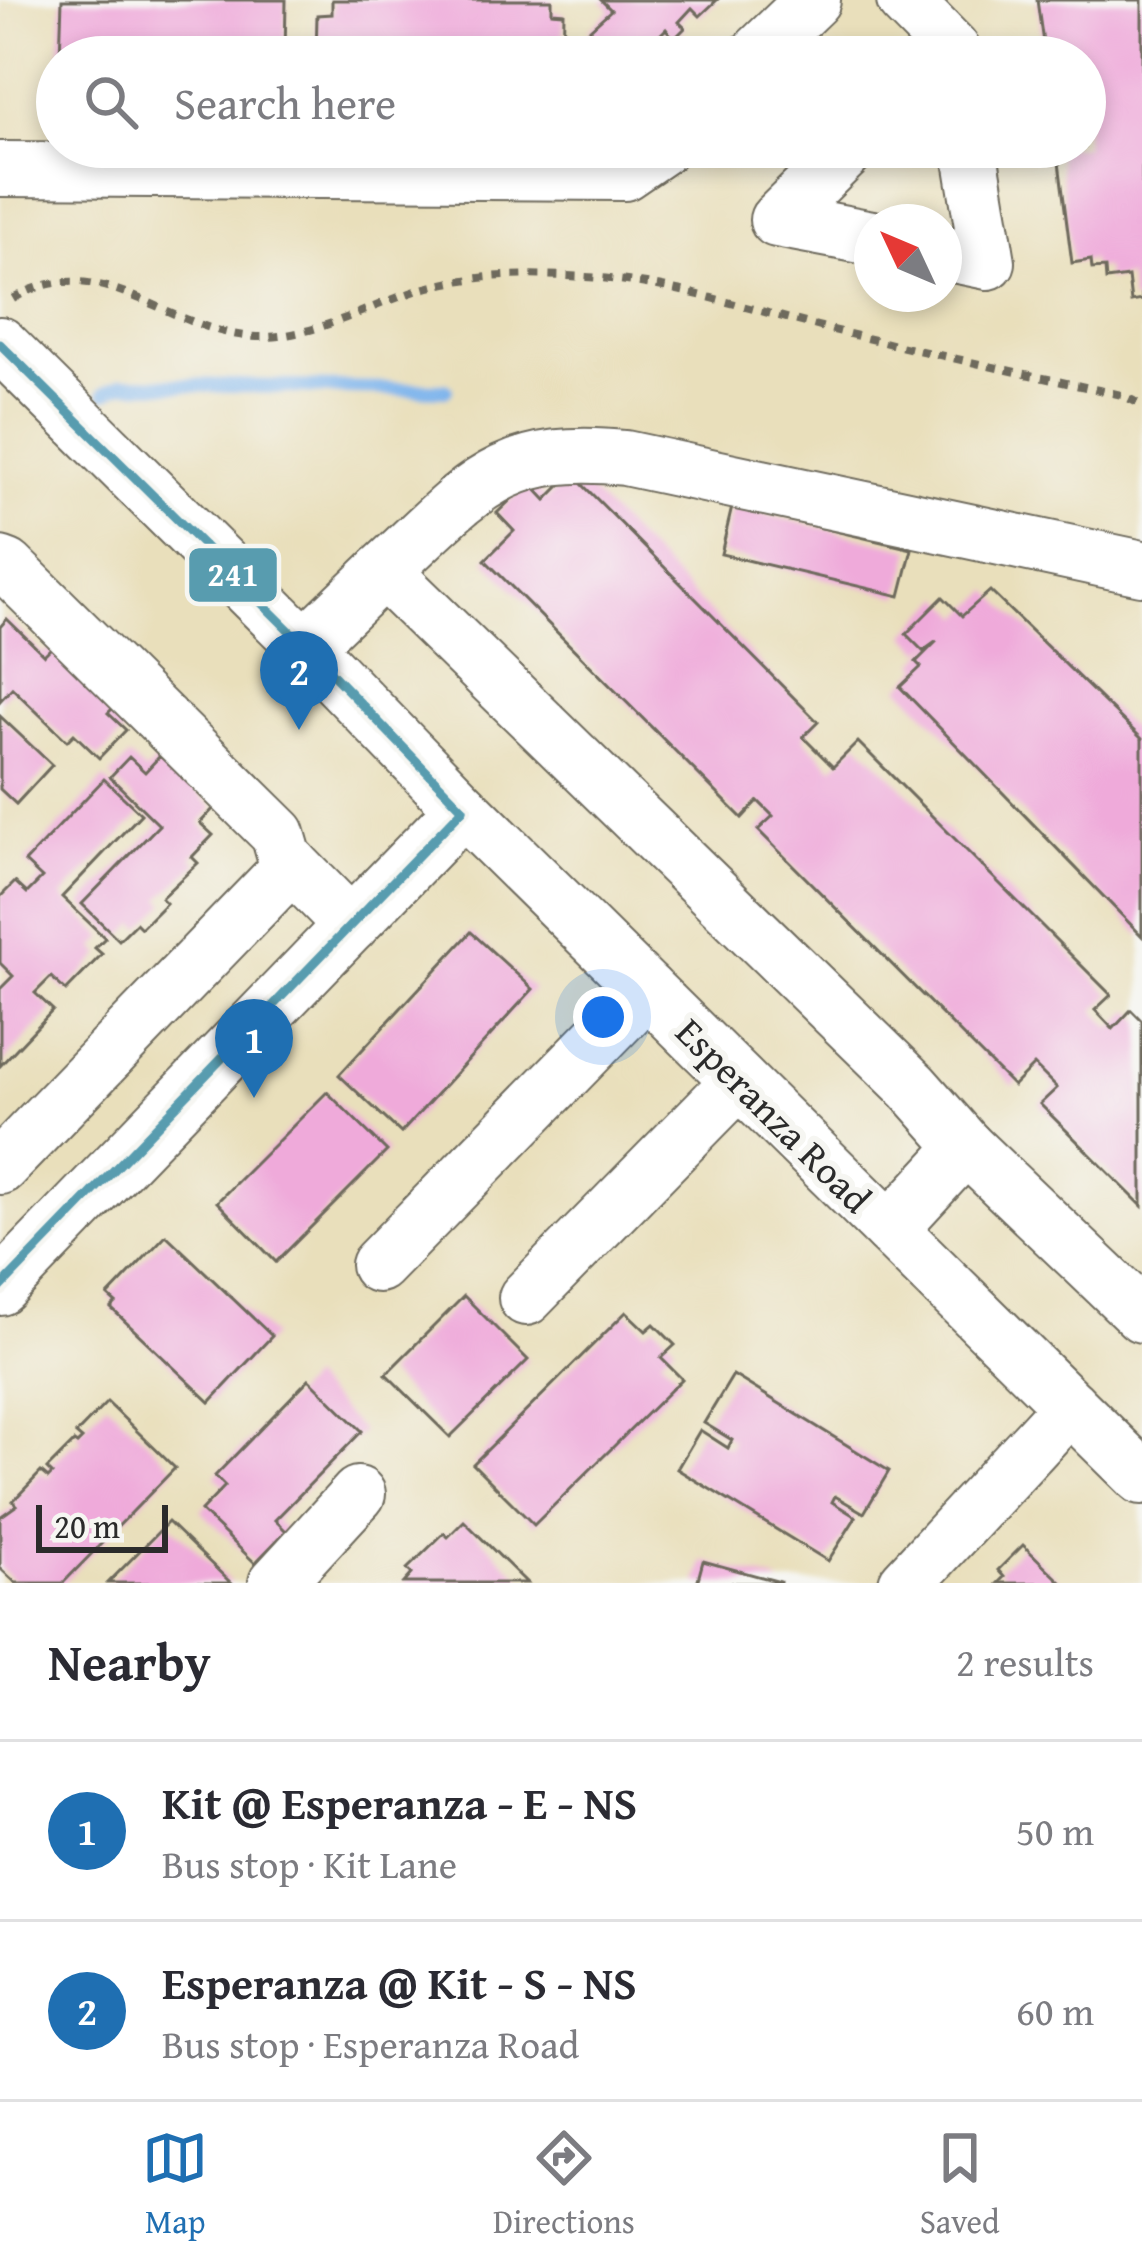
<!DOCTYPE html>
<meta charset="utf-8">
<style>
body{margin:0;font-family:"Gentium Book Plus",serif;background:#f2f2f3;color:#2b2b33}
.compass{position:absolute;left:854px;top:204px;width:108px;height:108px;border-radius:50%;background:#fff;box-shadow:0 6px 18px #0003;rotate:314deg}
.scale{position:absolute;left:36px;bottom:30px;width:132px;box-sizing:border-box;padding-left:12px;border:6px solid #2b2b2b;border-top:0;font-size:33px;line-height:42px;white-space:nowrap;color:#2b2b2b;-webkit-text-stroke:9px #f6f6f2;paint-order:stroke}
.you{position:absolute;left:603px;top:1017px;width:42px;height:42px;margin:-30px;border:9px solid #fff;border-radius:50%;background:#1a73e8;box-shadow:0 0 0 18px #1a73e833}
.badge{display:grid;place-items:center;width:78px;height:78px;border-radius:50%;background:#1f6fb2;color:#fff;font-size:39px;font-weight:700}
.pin{position:absolute;translate:-50% -99px;filter:drop-shadow(0 3px 6px #0008)}
.pin::after{content:'';position:absolute;top:63px;width:42px;height:36px;background:inherit;clip-path:polygon(0 0,100% 0,50% 100%)}
.list{margin:0;padding:0;list-style:none}
h2{display:flex;justify-content:space-between;align-items:center;height:156px;margin:0;padding:0 48px;font-size:51px}
h2 small{font-size:39px;font-weight:400;color:#7c7c81}
.list li{display:grid;grid-template-columns:78px 1fr auto;gap:36px;align-items:center;box-sizing:border-box;height:180px;padding:0 48px;border-top:3px solid #e1e1e2}
.list b{display:block;font-size:45px;white-space:nowrap}
.list p{margin:0;font-size:39px;white-space:nowrap;color:#7c7c81}
.list em{font-size:39px;font-style:normal;color:#7c7c81}
.icon{flex:none;width:66px;height:66px;fill:none;stroke:currentColor;stroke-width:2;stroke-linecap:round;stroke-linejoin:round}
.map{position:relative;flex:none;width:1142px;height:1583px;overflow:hidden}
.search{position:absolute;background:#fff;box-shadow:0 6px 18px #0003;left:36px;right:36px;top:36px;height:132px;display:flex;align-items:center;gap:30px;box-sizing:border-box;padding:0 42px;border-radius:66px;color:#7c7c81;font-size:45px}
.sheet{height:516px;background:#fff}
nav{display:flex;justify-content:space-around;align-items:center;box-sizing:border-box;height:168px;border-top:3px solid #e1e1e2;background:#fff;font-size:33px;color:#7c7c81}
nav a{display:grid;justify-items:center;gap:6px}
nav .on{color:#1f6fb2}
.map>svg:first-child{display:block}
</style>
<div class="map">
<svg width="1142" height="1583" viewBox="0 0 1142 1583">
<rect width="100%" height="100%" fill="#f6f6f2"/>
<filter id="ink" filterUnits="userSpaceOnUse"><feTurbulence type="fractalNoise" baseFrequency=".00833" numOctaves="2"/><feDisplacementMap in="SourceGraphic" scale="24" xChannelSelector="R" yChannelSelector="G"/><feConvolveMatrix kernelMatrix="1 2 1 2 8 2 1 2 1" color-interpolation-filters="sRGB"/></filter>
<filter id="wash" filterUnits="userSpaceOnUse"><feTurbulence type="fractalNoise" baseFrequency=".004" numOctaves="4" result="noise"/><feDisplacementMap in="SourceGraphic" scale="48" xChannelSelector="R" yChannelSelector="G"/><feGaussianBlur stdDeviation="2.7" result="paint"/><feColorMatrix in="noise" values="0 0 0 0 0 0 0 0 0 0 0 0 0 0 0 0 0 1.4 0 .05"/><feComposite in="paint" operator="in"/></filter>
<g filter="url(#wash)">
<rect width="100%" height="100%" fill="#e9dfbb"/>
<g fill="none" stroke-linecap="round" stroke-linejoin="round">
<path stroke="#7db4ec" stroke-width="14" d="M105 393 123 384 446 390"/>
</g>
<g id="blocks">
<g fill="#efaada">
<path d="M62 0H286L285 57H60Z"/>
<path d="M332 0H552V12L564 13 563 57H316L317 15 332 14Z"/>
<path d="M601 0H717L700 16 692 8 679 22 685 28 674 39 666 29 650 45 654 50 647 57H616L589 30 611 10Z"/>
<path d="M1037 0H1142V300L1131 302 1128 277 1106 280 1105 268 1092 269 1091 260 1072 263 1057 147H1085V57H1045Z"/>
<path d="M572 474 818 722 803 737 833 767 858 742 1111 995 1095 1010 1113 1029 1131 1010 1142 1021V1206L1040 1104 1057 1088 1034 1065 1013 1086 758 830 773 816 758 801 742 818 485 560 514 531 497 513 529 482 546 500Z"/>
<path d="M732 507 912 549 900 596 721 554Z"/>
<path d="M990 591 1142 739V936L900 687 921 667 916 662 937 641 923 651 906 634 943 597 962 616Z"/>
<path d="M7 619 44 655 51 648 114 707 108 713 126 730 99 758 74 734 67 741 12 688 0 701V627Z"/>
<path d="M0 716 52 765 16 804 0 789Z"/>
<path d="M160 756 214 808 200 823 213 835 192 857 198 863 161 898 166 903 141 928 136 923 119 940 82 904 159 825 110 777 129 757 145 772Z"/>
<path d="M104 779 141 814 62 897 105 938 95 948 102 954 66 991 51 977 35 993 53 1010 0 1066V989L13 976 0 963V897L15 882 27 893 42 878 25 862Z"/>
<path d="M471 932 533 989 401 1133 339 1075Z"/>
<path d="M327 1092 387 1151 276 1262 217 1202Z"/>
<path d="M166 1235 272 1336 210 1402 111 1308 116 1303 108 1296Z"/>
<path d="M464 1296 528 1360 450 1437 386 1374Z"/>
<path d="M626 1312 646 1331 654 1324 675 1345 661 1358 682 1379 534 1525 473 1464Z"/>
<path d="M733 1375 889 1471 864 1513 835 1496 832 1502 856 1517 828 1561 677 1469 700 1430 728 1448 732 1440 704 1423Z"/>
<path d="M309 1379 362 1431 275 1520 286 1531 255 1563 201 1511 225 1486 215 1476Z"/>
<path d="M107 1402 175 1468 63 1583H16L0 1568V1517L17 1505 13 1501 41 1472 48 1478 52 1474 47 1469 74 1442 77 1444 82 1439 76 1434Z"/>
<path d="M464 1521 527 1583H404L412 1574 407 1569 444 1533 448 1537Z"/>
<path d="M168 1522 231 1583H108Z"/>
<path d="M1023 1545 1062 1583H998L1004 1577 998 1570Z"/>
<path d="M703 1561 780 1582V1583H697Z"/>
</g>
</g>
</g>
<g filter="url(#ink)">
<use href="#blocks" fill-opacity="0" stroke="#6e6a5d" stroke-width="3"/>
<g fill="none" stroke-linecap="round" stroke-linejoin="round">
<g stroke="#6e6a5d" stroke-width="58">
<g id="minor">
<path d="M904 0 952 49 953 57"/>
<path d="M754 57 813 0"/>
<path d="M851 147 777 220 872 238"/>
<path d="M0 169 624 173 662 147"/>
<path d="M944 253 988 262 969 147"/>
<path d="M0 344 305 646 463 809 1142 1477"/>
<path d="M0 564 8 567 278 834 285 858 351 925"/>
<path d="M383 571C469 493 498 444 625 458L1142 568"/>
<path d="M305 646 383 571 913 1087 966 1147"/>
<path d="M0 1167 292 865"/>
<path d="M890 1229 966 1147 1142 1315"/>
<path d="M378 1265 647 990"/>
<path d="M0 1288 463 809"/>
<path d="M526 1298 739 1081"/>
<path d="M276 1583 358 1494"/>
<path d="M906 1583 1070 1406"/>
</g>
</g>
<path stroke="#6e6a5d" stroke-width="8" stroke-dasharray="9 9" stroke-linecap="butt" d="M13 299C98 248 162 326 245 336 302 343 358 311 410 293 459 276 512 274 563 276 658 278 730 304 821 327 921 352 1021 373 1122 395L1142 405"/>
<use href="#minor" stroke="#fff" stroke-width="54"/>
<g stroke="#f6f6f2" stroke-width="18">
<g id="bus-1">
<path d="M0 344 305 646 463 809"/>
<path d="M0 1288 463 809"/>
</g>
</g>
<use href="#bus-1" stroke="#589caf" stroke-width="9"/>
</g>
</g>
<g text-anchor="middle" stroke-width="12" stroke-linejoin="round" paint-order="stroke">
<g font-size="39" fill="#2b2b2b" stroke="#f6f6f2">
<text transform="translate(774 1115) rotate(45)" y="14">Esperanza Road</text>
</g>
</g>
<rect stroke="#f6f6f2" stroke-width="4.5" x="187" y="546" width="92" height="58" rx="12" fill="#589caf"/>
<g font-size="33" text-anchor="middle" font-weight="bold" fill="#fff">
<text x="233" y="586">241</text>
</g>
</svg>
<svg class="compass" viewBox="-18 -18 36 36"><path d="M0-13l5 13h-10z" fill="#e53935"/><path d="M0 13l5-13h-10z" fill="#7c7c81"/></svg>
<div class="scale">20 m</div>
<div class="you"></div>
<div class="pin badge" style="left:254px;top:1098px">1</div>
<div class="pin badge" style="left:299px;top:730px">2</div>
<div class="search"><svg class="icon" aria-label="search" viewBox="0 0 24 24"><circle cx="10" cy="10" r="6"/><path d="M15 15l6 6"/></svg>Search here</div>
</div>
<section class="sheet">
<h2>Nearby<small>2 results</small></h2>
<ul class="list">
<li><span class="badge">1</span><div><b>Kit @ Esperanza - E - NS</b><p>Bus stop · Kit Lane</p></div><em>50 m</em></li>
<li><span class="badge">2</span><div><b>Esperanza @ Kit - S - NS</b><p>Bus stop · Esperanza Road</p></div><em>60 m</em></li>
</ul>
</section>
<nav>
<a class="on"><svg class="icon" aria-label="map" viewBox="0 0 24 24"><path d="M3 6l6-2 6 2 6-2v14l-6 2-6-2-6 2zM9 4v14M15 6v14"/></svg>Map</a>
<a><svg class="icon" aria-label="directions" viewBox="0 0 24 24"><path d="M12 3l9 9-9 9-9-9zM9 14v-3h6M13 9l2 2-2 2"/></svg>Directions</a>
<a><svg class="icon" aria-label="saved" viewBox="0 0 24 24"><path d="M7 4h10v16l-5-4-5 4z"/></svg>Saved</a>
</nav>
